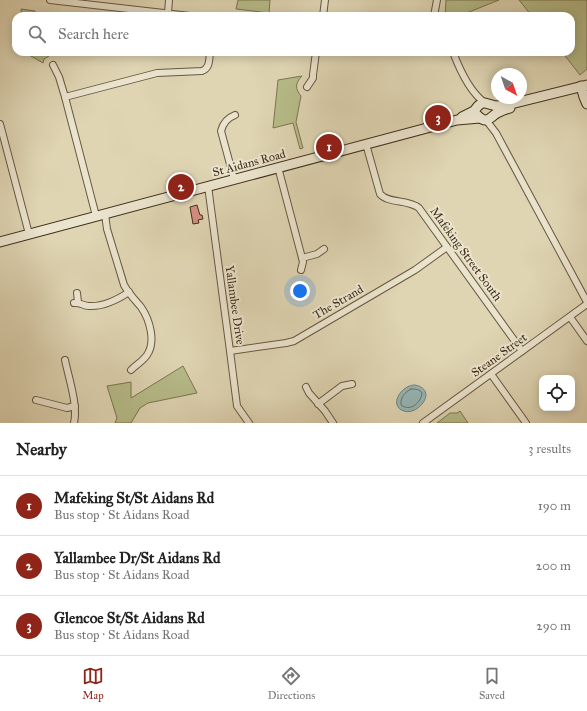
<!DOCTYPE html>
<meta charset="utf-8">
<style>
body{margin:0;font-family:"IM FELL Great Primer",serif;background:#f6f6f6;color:#222}
.controls{position:absolute;right:12px;bottom:12px;display:grid;overflow:hidden;border-radius:8px;box-shadow:0 2px 10px #0003}
.controls button{width:36px;height:36px;display:grid;place-items:center;padding:0;border:0;border-bottom:1px solid #e0e0e0;background:#fff;color:#222;font:20px sans-serif}
.compass{position:absolute;left:491px;top:68px;width:36px;height:36px;border-radius:50%;background:#fff;box-shadow:0 2px 10px #0003;rotate:140deg}
.you{position:absolute;left:300px;top:291px;width:14px;height:14px;margin:-10px;border:3px solid #fff;border-radius:50%;background:#1a73e8;box-shadow:0 0 0 6px #1a73e833}
.badge{display:grid;place-items:center;width:26px;height:26px;border-radius:50%;background:#8f2418;color:#fff;font-size:13px;font-weight:700}
.pin{position:absolute;translate:-50% -50%;border:2px solid #fff;box-shadow:0 1px 4px #0006}
.list{margin:0;padding:0;list-style:none}
h2{display:flex;justify-content:space-between;align-items:center;height:52px;margin:0;padding:0 16px;font-size:17px}
h2 small{font-size:13px;font-weight:400;color:#767676}
.list li{display:grid;grid-template-columns:26px 1fr auto;gap:12px;align-items:center;box-sizing:border-box;height:60px;padding:0 16px;border-top:1px solid #e0e0e0}
.list b{display:block;font-size:15px;white-space:nowrap}
.list p{margin:0;font-size:13px;white-space:nowrap;color:#767676}
.list em{font-size:13px;font-style:normal;color:#767676}
.icon{flex:none;width:22px;height:22px;fill:none;stroke:currentColor;stroke-width:2;stroke-linecap:round;stroke-linejoin:round}
.map{position:relative;flex:none;width:587px;height:423px;overflow:hidden}
.search{position:absolute;background:#fff;box-shadow:0 2px 10px #0003;left:12px;right:12px;top:12px;height:44px;display:flex;align-items:center;gap:10px;box-sizing:border-box;padding:0 14px;border-radius:12px;color:#767676;font-size:15px}
.sheet{height:232px;background:#fff}
nav{display:flex;justify-content:space-around;align-items:center;box-sizing:border-box;height:56px;border-top:1px solid #e0e0e0;background:#fff;font-size:11px;color:#767676}
nav a{display:grid;justify-items:center;gap:2px}
nav .on{color:#8f2418}
.map>svg:first-child{display:block}
</style>
<div class="map">
<svg width="587" height="423" viewBox="0 0 587 423">
<rect width="100%" height="100%" fill="#dfd5b3"/>
<filter id="stains"><feTurbulence type="fractalNoise" baseFrequency=".005" numOctaves="4"/><feColorMatrix values="0 0 0 0 .2 0 0 0 0 .09 0 0 0 0 .02 0 0 0 .5 -.17"/></filter>
<radialGradient id="worn" r=".72"><stop offset=".6" stop-color="#630" stop-opacity="0"/><stop offset="1" stop-color="#630" stop-opacity=".3"/></radialGradient>
<g fill="#b6bc89" stroke="#7c7652">
<path d="M238 0H270L269 13 236 9Z"/>
<path d="M446 0H499L459 16H445Z"/>
<path d="M519 0H587V69L580 75 562 52H571V16H532Z"/>
<path d="M21 9 35 11 36 16H22Z"/>
<path d="M24 52H46L49 56 44 59 43 63Z"/>
<path d="M302 76C295 83 295 89 301 96L296 122 303 148 300 149 293 123 273 128 278 80Z"/>
<path d="M183 366 197 393 148 403 140 408 131 423H115L117 418 107 386 131 382V398Z"/>
<path d="M460 411 468 423H437L450 413H457Z"/>
</g>
<path fill="#96b6b6" stroke="#748078" d="M415 385C439 390 418 416 404 411 388 406 401 385 415 385Z"/>
<g fill="none" stroke-linecap="round" stroke-linejoin="round">
<path stroke="#6c7268" stroke-width="1" d="M411 389C415 389 420 389 422 393 421 403 410 412 401 405 400 398 405 392 411 389Z"/>
</g>
<path fill="#d68f85" stroke="#412f1a" d="M197 205 199 212 200 215H202L203 219 198 220 199 223 193 224 190 207Z"/>
<g fill="none" stroke-linecap="round" stroke-linejoin="round">
<g stroke="#685840" stroke-width="8">
<g id="street">
<path d="M50 0 190 16"/>
<path d="M168 13 169 0"/>
<path d="M323 16 325 0"/>
<path d="M434 16 437 0"/>
<path d="M453 52C459 68 470 92 485 103"/>
<path d="M53 65 59 77 65 97 96 216"/>
<path d="M307 87 313 78V75L316 52"/>
<path d="M65 97 157 73 202 71C210 68 209 60 210 52"/>
<path d="M486 120 496 133 587 302"/>
<path d="M0 124 29 234"/>
<path d="M366 144 380 194C389 204 408 199 419 208L522 351"/>
<path d="M278 167 302 258 303 262 301 270"/>
<path d="M234 179 221 131C223 123 227 118 235 115"/>
<path d="M208 186 230 351 237 406 249 423"/>
<path d="M105 214 107 229 124 285C129 294 135 300 141 307 150 320 156 342 147 355 143 361 136 365 131 370"/>
<path d="M302 258 317 254 324 249"/>
<path d="M77 293 78 302"/>
<path d="M74 303C80 302 83 306 89 306 104 307 117 300 129 292"/>
<path d="M570 317 587 341"/>
<path d="M230 351 286 343 294 341 415 270 447 247"/>
<path d="M65 360C69 379 78 405 74 423"/>
<path d="M491 374 526 423"/>
<path d="M306 387 309 393 325 411 333 423"/>
<path d="M36 400 67 408 75 406"/>
<path d="M318 404 342 386 352 384"/>
<path d="M423 423 587 304"/>
</g>
</g>
<g stroke="#412f1a" stroke-width="11">
<g id="secondary">
<path d="M581 86 584 97 587 104"/>
<path d="M477 115C487 125 489 118 497 113 501 111 505 109 510 108"/>
<path d="M462 117 474 111 478 106 482 103H485L496 106 507 105 587 85"/>
<path d="M0 242 457 120 480 118"/>
</g>
</g>
<use href="#street" stroke="#eae4ce" stroke-width="6"/>
<use href="#secondary" stroke="#eae4ce" stroke-width="9"/>
</g>
<g text-anchor="middle" stroke-width="4" stroke-linejoin="round" paint-order="stroke">
<g font-size="12" fill="#412f1a" stroke="#eae4ce">
<text transform="translate(249 163) rotate(-15)" y="4">St Aidans Road</text>
<text transform="translate(466 254) rotate(54)" y="4">Mafeking Street South</text>
<text transform="translate(338 302) rotate(-30)" y="4">The Strand</text>
<text transform="translate(235 305) rotate(82)" y="4">Yallambee Drive</text>
<text transform="translate(499 355) rotate(-36)" y="4">Steane Street</text>
</g>
</g>
<rect width="100%" height="100%" filter="url(#stains)"/>
<rect width="100%" height="100%" fill="url(#worn)"/>
</svg>
<div class="controls">
<button><svg class="icon" aria-label="locate" viewBox="0 0 24 24"><circle cx="12" cy="12" r="6"/><path d="M12 2v4M12 18v4M2 12h4M18 12h4"/></svg></button>
</div>
<svg class="compass" viewBox="-18 -18 36 36"><path d="M0-13l5 13h-10z" fill="#e53935"/><path d="M0 13l5-13h-10z" fill="#767676"/></svg>
<div class="you"></div>
<div class="pin badge" style="left:329px;top:147px">1</div>
<div class="pin badge" style="left:181px;top:187px">2</div>
<div class="pin badge" style="left:438px;top:118px">3</div>
<div class="search"><svg class="icon" aria-label="search" viewBox="0 0 24 24"><circle cx="10" cy="10" r="6"/><path d="M15 15l6 6"/></svg>Search here</div>
</div>
<section class="sheet">
<h2>Nearby<small>3 results</small></h2>
<ul class="list">
<li><span class="badge">1</span><div><b>Mafeking St/St Aidans Rd</b><p>Bus stop · St Aidans Road</p></div><em>190 m</em></li>
<li><span class="badge">2</span><div><b>Yallambee Dr/St Aidans Rd</b><p>Bus stop · St Aidans Road</p></div><em>200 m</em></li>
<li><span class="badge">3</span><div><b>Glencoe St/St Aidans Rd</b><p>Bus stop · St Aidans Road</p></div><em>290 m</em></li>
</ul>
</section>
<nav>
<a class="on"><svg class="icon" aria-label="map" viewBox="0 0 24 24"><path d="M3 6l6-2 6 2 6-2v14l-6 2-6-2-6 2zM9 4v14M15 6v14"/></svg>Map</a>
<a><svg class="icon" aria-label="directions" viewBox="0 0 24 24"><path d="M12 3l9 9-9 9-9-9zM9 14v-3h6M13 9l2 2-2 2"/></svg>Directions</a>
<a><svg class="icon" aria-label="saved" viewBox="0 0 24 24"><path d="M7 4h10v16l-5-4-5 4z"/></svg>Saved</a>
</nav>
